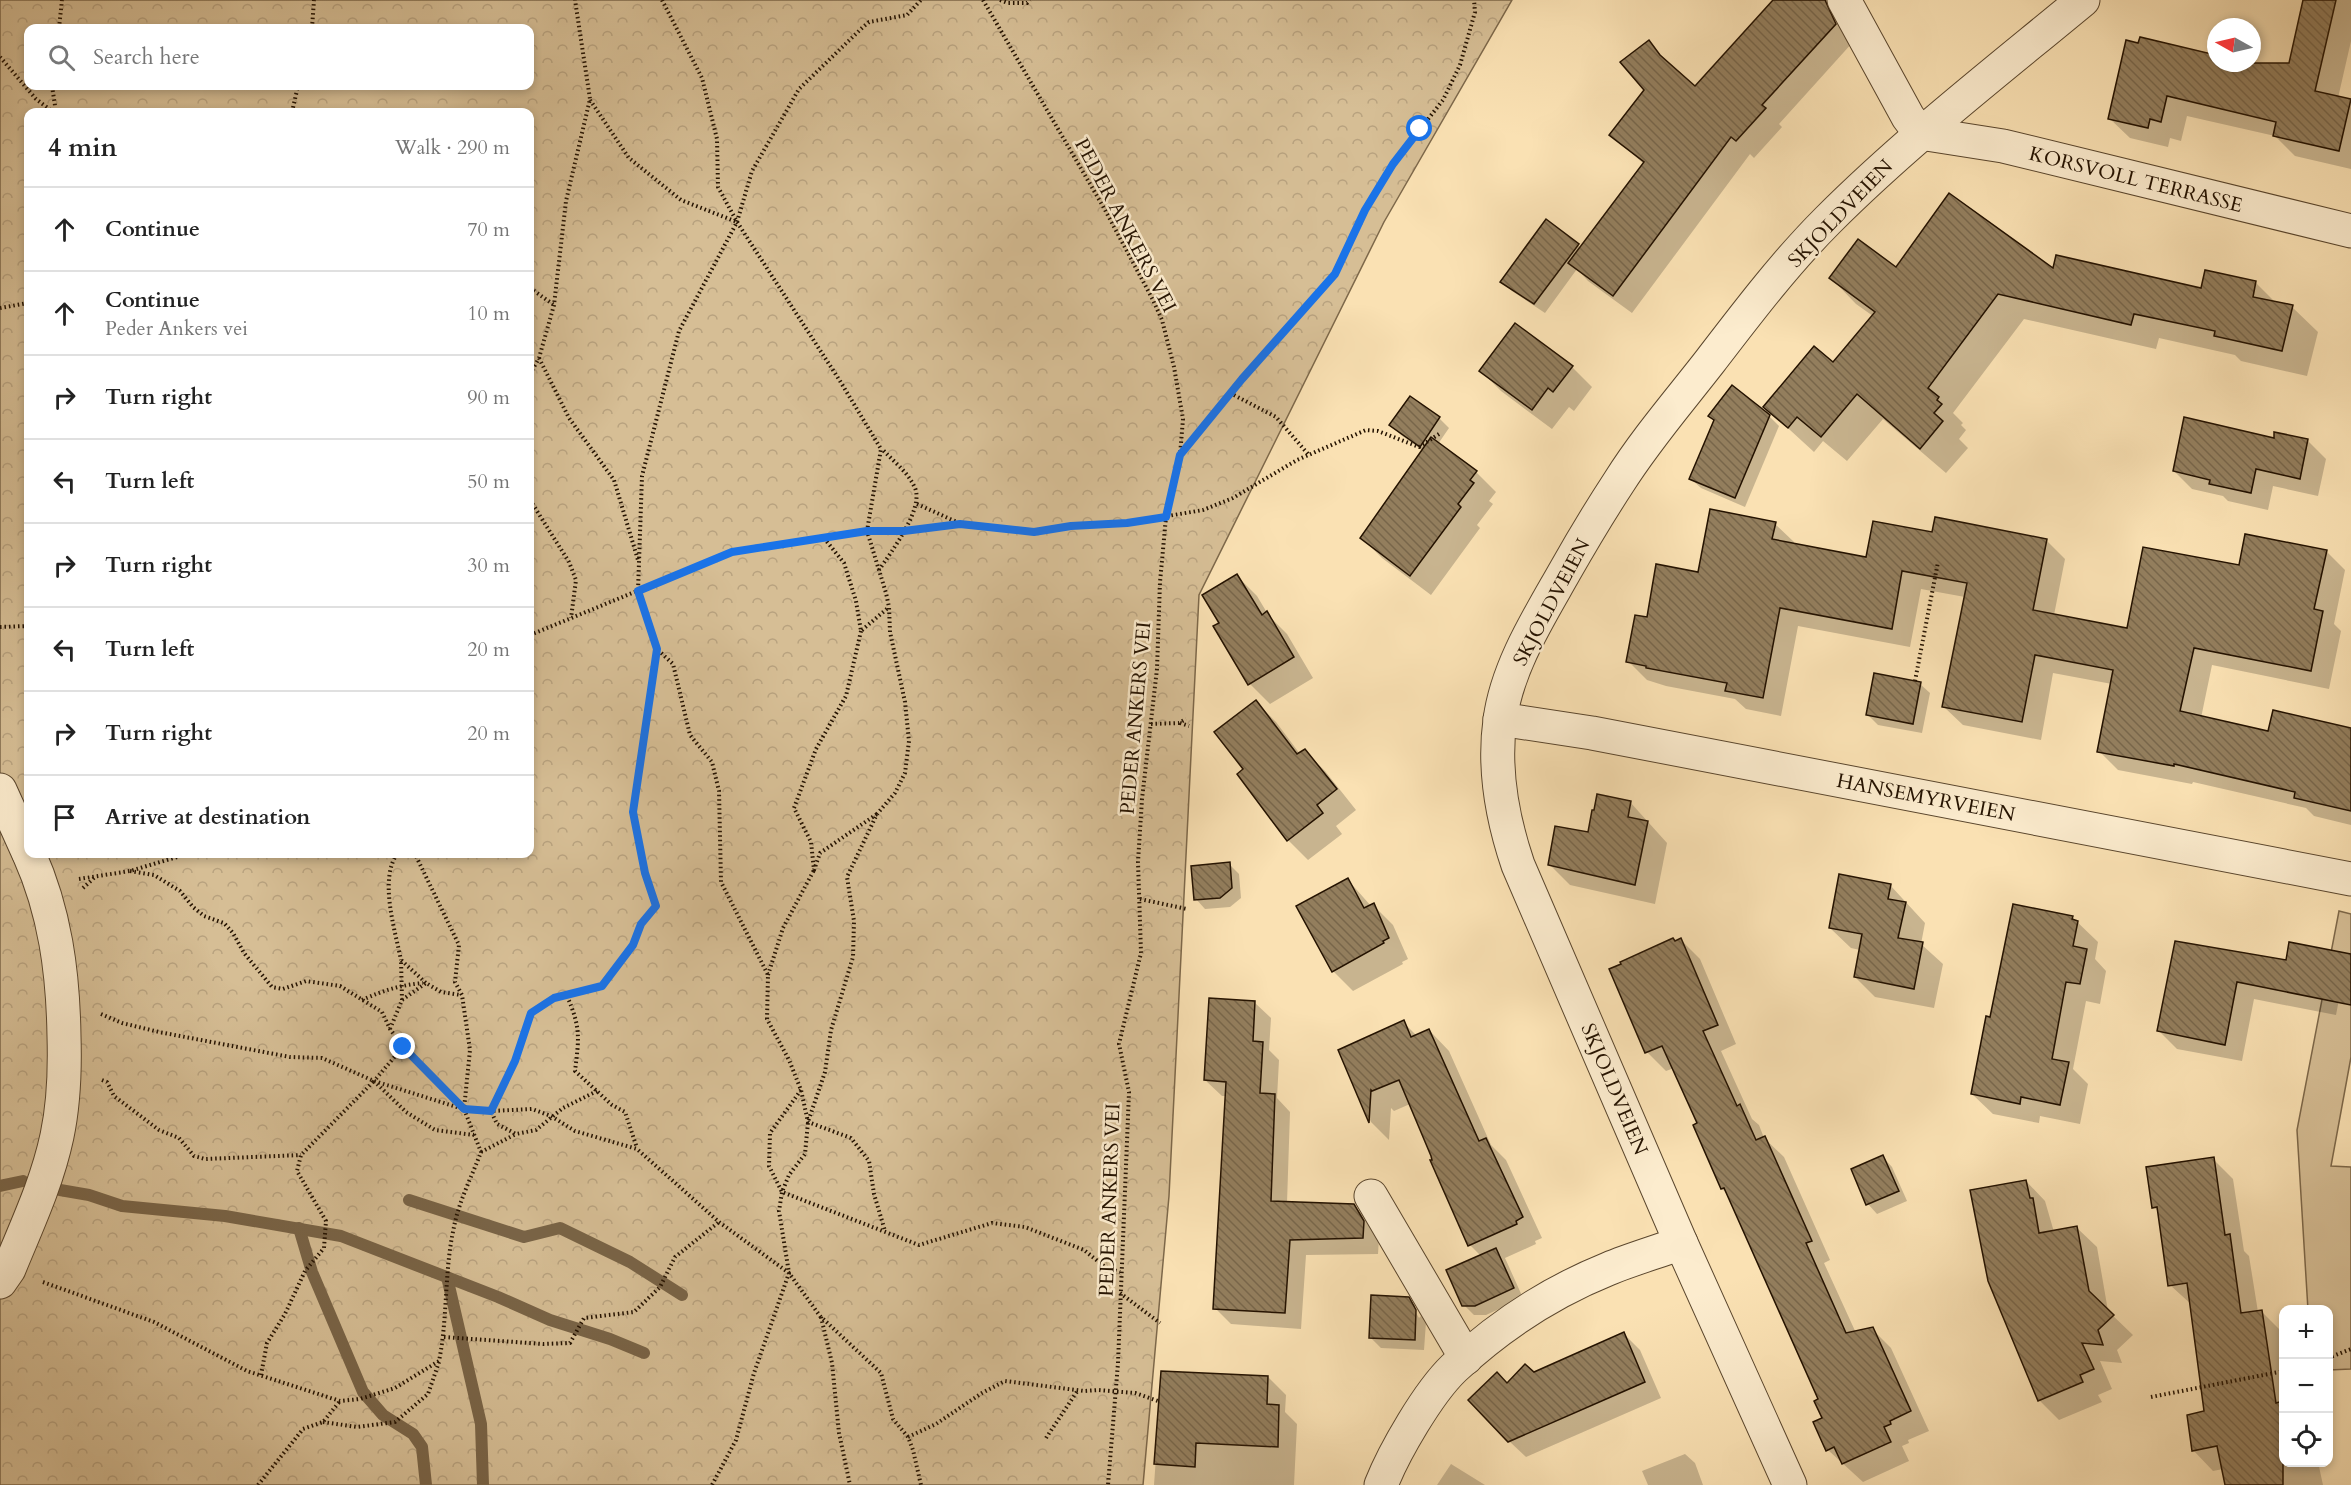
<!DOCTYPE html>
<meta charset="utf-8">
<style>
body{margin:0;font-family:Cardo,serif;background:#f2f2f2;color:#222}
.controls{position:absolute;right:18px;bottom:18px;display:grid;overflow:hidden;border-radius:12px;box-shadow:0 3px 9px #0003}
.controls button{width:54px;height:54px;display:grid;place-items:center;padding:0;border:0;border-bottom:2px solid #e0e0e0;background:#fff;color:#222;font:30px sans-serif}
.compass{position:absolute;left:2207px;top:18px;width:54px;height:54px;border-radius:50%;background:#fff;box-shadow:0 3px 9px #0003;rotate:278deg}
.stop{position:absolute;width:18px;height:18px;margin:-14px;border:4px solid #1a73e8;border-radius:50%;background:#fff}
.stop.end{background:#1a73e8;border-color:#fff;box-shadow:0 2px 6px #0008}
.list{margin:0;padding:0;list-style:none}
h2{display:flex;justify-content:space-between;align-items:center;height:78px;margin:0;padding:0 24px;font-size:26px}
h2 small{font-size:20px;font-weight:400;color:#767676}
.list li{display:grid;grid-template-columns:39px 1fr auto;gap:18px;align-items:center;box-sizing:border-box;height:84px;padding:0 24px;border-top:2px solid #e0e0e0}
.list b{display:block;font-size:22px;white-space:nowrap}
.list p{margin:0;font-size:20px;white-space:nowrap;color:#767676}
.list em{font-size:20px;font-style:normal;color:#767676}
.icon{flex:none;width:33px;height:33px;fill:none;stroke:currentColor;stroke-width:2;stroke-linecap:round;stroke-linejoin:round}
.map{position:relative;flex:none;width:2351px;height:1485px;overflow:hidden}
.search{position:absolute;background:#fff;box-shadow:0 3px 9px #0003;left:24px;top:24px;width:510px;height:66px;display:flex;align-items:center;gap:15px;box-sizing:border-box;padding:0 21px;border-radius:12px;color:#767676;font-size:22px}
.panel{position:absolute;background:#fff;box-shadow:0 3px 9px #0003;left:24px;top:108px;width:510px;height:750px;border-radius:12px}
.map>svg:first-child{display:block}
</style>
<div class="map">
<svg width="2351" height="1485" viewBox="0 0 2351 1485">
<defs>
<pattern id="forest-crowns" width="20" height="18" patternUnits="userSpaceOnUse" patternTransform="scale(1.5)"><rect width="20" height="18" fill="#d6be95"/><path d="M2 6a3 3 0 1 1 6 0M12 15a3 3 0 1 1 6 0" fill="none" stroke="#b8a27f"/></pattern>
<pattern id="building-back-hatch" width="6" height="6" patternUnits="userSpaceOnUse" patternTransform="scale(1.5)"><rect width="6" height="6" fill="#937e5d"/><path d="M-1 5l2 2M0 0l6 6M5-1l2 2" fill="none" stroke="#78664a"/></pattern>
</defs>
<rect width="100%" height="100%" fill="#fae1b3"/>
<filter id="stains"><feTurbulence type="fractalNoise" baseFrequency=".00333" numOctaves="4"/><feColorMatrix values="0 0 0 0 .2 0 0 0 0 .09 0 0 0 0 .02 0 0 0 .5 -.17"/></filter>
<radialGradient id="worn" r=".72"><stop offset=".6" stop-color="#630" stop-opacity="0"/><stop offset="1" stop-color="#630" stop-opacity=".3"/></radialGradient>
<path fill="#d6be95" stroke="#7d684a" stroke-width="1.5" d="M2339 911 2351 914V1057L2331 1166 2351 1167V1369L2329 1370 2328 1310H2308L2297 1130Z"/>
<path fill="url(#forest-crowns)" stroke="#7d684a" stroke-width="1.5" fill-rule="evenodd" d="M0 0H1512L1384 222 1199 595 1169 1196 1143 1485H0ZM28 28H530V86H28ZM28 112H530V854H28Z"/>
<g fill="#0003">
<path d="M1775 0H1837L1853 42 1779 124 1782 127 1754 158 1750 154 1632 313 1588 281 1577 269 1545 313 1512 291 1502 282 1578 245 1581 248 1644 164 1611 135 1646 90 1649 42 1673 68 1695 88Z"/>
<path d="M2304 0H2351V41L2338 98 2351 102V169L2295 156 2275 136 2187 116 2181 141 2170 138 2168 147 2130 138 2109 118 2216 56V63H2245L2288 73Z"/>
<path d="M1896 269 2054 271 2202 289 2256 283 2276 303 2292 307 2318 332 2307 376 2241 361 2235 355 2159 338 2156 349 2024 319 1953 413 1963 423 1961 425 1966 430 1959 439 1968 448 1946 473 1883 419 1847 461 1823 441 1814 452 1765 407 1833 364 1873 316 1856 304 1831 278Z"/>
<path d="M1572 367 1592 387 1574 411 1569 407 1552 429 1501 391 1481 371Z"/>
<path d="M1410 398 1439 418 1449 428 1438 444 1476 472 1496 492 1489 501 1493 504 1477 525 1480 528 1431 595 1382 558 1362 538 1423 451 1401 435 1391 425Z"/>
<path d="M1769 416 1779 426 1745 507 1701 488 1691 479Z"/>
<path d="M2276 434 2308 441 2326 459 2318 496 2273 486 2268 510 2228 501 2223 496 2192 489 2174 471 2275 440Z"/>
<path d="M1775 524 1794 542 1793 545 1868 559 1933 534 2046 540 2065 559 2054 615 2128 630 2240 567 2326 551 2345 570 2334 624 2341 631 2329 689 2212 665 2201 718 2270 733 2351 746V825L2314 816 2306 808 2193 782 2192 784 2118 770 2099 751 2112 684 2053 673 2041 740 1963 725 1944 707 1965 597 1921 589 1910 647 1798 626 1781 716 1746 709 1735 699 1666 686 1647 680 1628 661 1648 619 1699 574Z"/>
<path d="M1237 576 1257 596 1269 616 1287 634 1313 678 1270 704 1250 684 1215 626 1221 623Z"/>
<path d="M1920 684 1930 693 1922 733 1878 725 1868 715Z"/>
<path d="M1256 702 1276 722 1300 754 1305 751 1325 771 1356 810 1336 826 1342 834 1308 860 1288 840 1245 769Z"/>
<path d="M1630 802 1667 843 1655 904 1570 885 1550 865Z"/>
<path d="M1229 864 1239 874 1241 898 1230 907 1205 909 1196 899Z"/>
<path d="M1348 880 1371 906 1373 905 1393 925 1408 959 1402 962 1403 964 1353 991 1333 971Z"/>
<path d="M1890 885 1925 923 1921 944 1943 964 1934 1008 1875 997 1855 977 1860 950 1851 948 1830 928Z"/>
<path d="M2072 917 2098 942 2095 959 2106 971 2100 1004 2086 1001 2073 1069 2088 1084 2080 1124 2040 1116 2039 1123 1993 1114 1972 1094 1991 1019Z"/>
<path d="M1681 940 1700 959 1736 1044 1721 1051 1752 1119 1759 1125 1764 1138 1784 1157 1830 1260 1824 1263 1856 1333 1872 1329 1891 1348 1929 1431 1908 1440 1909 1443 1902 1446 1909 1461 1863 1482 1828 1450 1820 1400 1729 1195 1722 1189 1695 1126 1699 1124 1674 1068 1666 1071 1647 1052 1676 942Z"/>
<path d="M2176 943 2287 962 2345 968 2336 1015 2254 999 2242 1061 2177 1049 2159 1031Z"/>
<path d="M1254 1002 1271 1018 1269 1050 1279 1060 1277 1098 1290 1112 1287 1203 1354 1206 1370 1222 1379 1238 1378 1254 1306 1255 1301 1329 1231 1324 1215 1308 1227 1096H1222L1205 1080Z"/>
<path d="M1403 1022 1417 1036 1429 1030 1449 1051 1491 1145 1506 1160 1542 1238 1535 1241 1536 1244 1505 1258 1523 1298 1486 1315H1474L1464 1305 1481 1256 1470 1245 1410 1104 1394 1111 1391 1108 1389 1140 1371 1122 1340 1050Z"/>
<path d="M1883 1157 1892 1167 1907 1201 1877 1214 1868 1204Z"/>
<path d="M2213 1159 2233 1179 2244 1251 2249 1256 2258 1312H2262L2282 1332 2284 1462H2318L2323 1485H2226L2223 1469 2213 1471 2193 1450 2206 1412 2192 1305 2170 1285 2159 1212 2154 1207Z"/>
<path d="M2026 1181 2045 1201 2054 1232 2077 1228 2097 1247 2108 1311 2133 1335 2117 1350 2122 1363 2100 1361 2112 1389 2098 1395 2102 1402 2059 1420 2039 1400Z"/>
<path d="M1408 1299 1416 1306H1412L1419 1318 1421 1316 1416 1307 1426 1322 1424 1350 1381 1348 1371 1338Z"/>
<path d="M1624 1334 1640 1350 1661 1398 1526 1457 1509 1441 1507 1385Z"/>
<path d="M1162 1372 1268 1377 1286 1395 1285 1412 1297 1424 1294 1485H1154Z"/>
<path d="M1685 1454 1695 1463 1703 1485H1648L1642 1471Z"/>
<path d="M1451 1464 1485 1485H1437Z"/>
</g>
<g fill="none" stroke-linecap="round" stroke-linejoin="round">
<g stroke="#796447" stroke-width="12">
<path d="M0 1186 23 1181"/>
<path d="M60 1190 89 1195 122 1206 225 1216 341 1236 498 1297 550 1320 610 1339 644 1353"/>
<path d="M409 1200 524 1237 560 1228 630 1262 682 1295"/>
<path d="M299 1228 312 1272 363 1392 383 1415 413 1434 422 1447 426 1485"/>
<path d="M447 1277 481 1424 483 1485"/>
</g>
</g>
<g fill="url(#building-back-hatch)" stroke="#241200" stroke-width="1.5">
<path d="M1773 0H1825L1836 24 1762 105 1766 108 1736 141 1731 137 1613 296 1568 263 1644 162 1609 135 1644 90 1620 62 1649 40 1660 55 1695 86Z"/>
<path d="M2303 0H2336L2315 91 2351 99 2339 151 2273 136 2276 122 2167 96 2161 122 2150 119 2148 128 2108 119 2126 40 2138 43 2140 37 2216 55V63H2289Z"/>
<path d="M1949 193 2053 268 2056 255 2201 288 2205 270 2256 281 2253 297 2293 305 2282 351 2214 336 2215 331 2134 314 2131 325 1998 294 1928 388 1939 397 1937 400 1942 404 1934 413 1943 421 1920 449 1857 394 1821 437 1797 417 1788 428 1763 407 1814 346 1833 362 1875 312 1829 278 1858 239 1896 267Z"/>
<path d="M1546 219 1579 244 1534 304 1500 282Z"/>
<path d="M1515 323 1573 366 1553 392 1548 388 1532 410 1479 371Z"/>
<path d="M1732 385 1770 415 1735 498 1689 479 1714 420 1708 416Z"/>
<path d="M1410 396 1440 417 1420 447 1389 425Z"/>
<path d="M2184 417 2274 438V432L2308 439 2300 479 2256 469 2251 493 2209 484 2210 480 2173 471Z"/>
<path d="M1431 437 1477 471 1470 480 1474 483 1458 504 1461 507 1410 576 1360 538Z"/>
<path d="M1710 509 1776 522 1772 539 1866 557 1873 521 1932 532 1935 517 2047 539 2033 610 2127 628 2143 547 2239 565 2245 534 2327 550 2314 609 2323 611 2311 671 2194 648 2180 711 2268 731 2273 710 2351 728V811L2294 798 2295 792 2174 764V766L2097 752 2113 670 2035 655 2022 722 1942 707 1967 583 1902 571 1892 629 1780 608 1763 698 1725 691 1727 683 1646 668V666L1626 662 1635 615 1647 617 1656 564 1698 572Z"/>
<path d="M1237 574 1262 615 1267 611 1294 657 1248 685 1213 626 1219 623 1202 595Z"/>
<path d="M1874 673 1921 682 1913 724 1866 715Z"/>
<path d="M1256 700 1297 754 1305 749 1337 789 1317 805 1323 813 1287 841 1237 774 1243 769 1214 732Z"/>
<path d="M1597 794 1631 801 1628 817 1648 821 1635 885 1548 865 1555 826 1588 832 1592 810H1594Z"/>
<path d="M1230 862 1232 888 1220 898 1194 900 1191 866Z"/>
<path d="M1839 874 1891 884 1888 899 1906 902 1898 938 1923 942 1914 989 1854 977 1862 934 1829 928Z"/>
<path d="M1348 878 1364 908 1374 903 1389 938 1383 941 1384 943 1332 972 1296 906Z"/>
<path d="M2013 904 2073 916 2072 919 2078 921 2073 946 2087 949 2080 984 2066 982 2052 1059 2069 1062 2060 1105 2021 1097 2020 1104 1971 1094 1986 1016 1990 1017Z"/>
<path d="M1673 938 1675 941 1681 938 1718 1025 1703 1031 1737 1106 1740 1104 1756 1140 1765 1136 1812 1241 1806 1243 1846 1333 1873 1327 1911 1411 1890 1421 1891 1424 1884 1427 1891 1442 1842 1464 1834 1447 1826 1451 1813 1422 1822 1418 1814 1401 1818 1399 1724 1188 1721 1189 1693 1125 1697 1123 1662 1046 1645 1053 1609 969 1621 964 1620 962Z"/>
<path d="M2175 941 2286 960 2289 942 2351 954V1005L2237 982 2225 1045 2157 1031Z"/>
<path d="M1209 998 1255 1001 1253 1041 1263 1042 1260 1093 1275 1094 1271 1201 1354 1204 1364 1221 1363 1238 1290 1240 1285 1313 1213 1309 1226 1082 1204 1080Z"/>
<path d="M1404 1020 1411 1037 1429 1029 1479 1141 1486 1138 1523 1217 1516 1221 1517 1224 1468 1246 1430 1160H1432L1431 1156 1399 1080 1372 1091 1371 1090 1369 1123 1338 1050Z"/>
<path d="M1883 1155 1899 1191 1866 1205 1851 1169Z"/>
<path d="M2214 1157 2225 1235 2230 1234 2241 1313 2262 1310 2276 1403 2283 1401V1485H2225L2217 1446 2192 1451 2187 1415 2204 1411 2187 1283 2168 1286 2157 1207 2152 1208 2146 1167Z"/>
<path d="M2026 1180 2030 1198H2033L2039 1233 2077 1226 2089 1291 2114 1315 2098 1330 2103 1345 2082 1343 2094 1369 2080 1375 2083 1382 2038 1401 1988 1281 1970 1190Z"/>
<path d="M1496 1248 1514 1288 1475 1306H1462L1446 1270Z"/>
<path d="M1371 1295 1409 1297 1416 1310 1415 1340 1369 1338Z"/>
<path d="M1624 1332 1645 1382 1508 1442 1468 1400 1497 1372 1507 1383 1525 1364 1534 1372Z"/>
<path d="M1161 1371 1268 1376 1267 1404 1279 1405 1278 1447 1196 1443 1195 1467 1154 1464Z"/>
</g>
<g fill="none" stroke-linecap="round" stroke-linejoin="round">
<g stroke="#5a462d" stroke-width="35">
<g id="minor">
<path d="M1844 0 1908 117 1920 133 2003 146 2351 231"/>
<path d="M1500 719 1592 733 2351 879"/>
<path d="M0 790 28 852"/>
<path d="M1371 1196 1466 1358"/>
<path d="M0 1282 9 1269C27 1225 47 1183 57 1136 64 1103 65 1069 64 1036 63 972 55 912 29 854"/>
<path d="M1381 1485C1394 1452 1428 1393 1454 1368 1498 1327 1551 1292 1608 1269 1632 1259 1657 1252 1681 1243"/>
<path d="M1790 1485 1681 1243 1518 865C1502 818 1493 770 1500 720 1507 667 1539 617 1565 571 1582 541 1600 511 1619 482 1646 439 1680 400 1711 360 1747 313 1785 263 1827 221 1907 141 1996 72 2083 0"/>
</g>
</g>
<g stroke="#241200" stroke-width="4" stroke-dasharray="1.5 3" stroke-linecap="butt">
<path d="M662 0 702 78 717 139 718 187 737 222 840 381 881 449 867 531 886 593 889 607 890 632 905 702 909 741 905 773 895 793 877 814 847 877 854 921 853 957 831 1030 825 1072 808 1122 805 1154 789 1175 782 1192 779 1211 789 1273 754 1373 736 1440 712 1485"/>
<path d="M983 0 1104 208 1153 300 1162 320 1174 367 1183 419 1180 455 1166 517 1160 582 1157 669 1142 799 1138 862 1141 953 1119 1044 1129 1092 1118 1363 1108 1485"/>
<path d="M1000 0 1008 3H1027L1030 0"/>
<path d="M59 28 62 0"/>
<path d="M312 28 314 0"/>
<path d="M0 57 36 99 53 112"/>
<path d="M52 86 56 112"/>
<path d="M590 100 629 158 681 200 737 222"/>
<path d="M292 112 298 86"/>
<path d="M530 288 554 305"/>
<path d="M0 308 28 303"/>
<path d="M539 358 569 418 614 480 638 560"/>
<path d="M530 374 539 358 554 305 566 201 590 99 575 0"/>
<path d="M1230 393 1276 417 1308 454"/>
<path d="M1181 454 1242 379 1335 274 1365 210 1393 164 1443 100 1460 65 1475 12 1474 0"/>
<path d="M530 500 569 562 576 580 571 618"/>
<path d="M917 504 959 523"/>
<path d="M824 538 844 563 856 601 861 631 889 607"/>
<path d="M879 570C891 552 924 509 915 488 908 472 893 461 882 449"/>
<path d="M0 627 28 626"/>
<path d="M861 631 846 696 816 749 794 808 811 842 814 870 820 853 877 814"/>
<path d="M530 635 732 552 867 531H904L960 524 1034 532 1071 526 1127 523 1203 510 1233 498 1297 460 1366 430 1378 431 1419 447 1439 434"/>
<path d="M658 650 673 664 690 735 712 762 719 791 721 882 768 975 767 1019 789 1060 801 1090 808 1122 851 1138 869 1161 874 1194 885 1231"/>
<path d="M1915 681 1938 562"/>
<path d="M1180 723 1189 726"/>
<path d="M1151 724 1179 723 1186 719"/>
<path d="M397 854C379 880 395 930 401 960"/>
<path d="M130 871 154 875 180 891 193 907 204 916 224 923 233 933 244 953 272 987 283 989 306 981 340 986 382 1012 390 1029 403 1047 374 1081 406 1112 435 1130 474 1135"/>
<path d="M79 879 130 871 187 854"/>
<path d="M83 888 95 877"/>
<path d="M1140 899 1187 909"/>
<path d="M768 975 783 928 814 870"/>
<path d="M567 996C581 1028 579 1038 575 1071L612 1105 625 1112 637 1148"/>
<path d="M362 1000C382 991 400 985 423 983"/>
<path d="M402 1000 401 960 426 983"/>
<path d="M101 1014 122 1023 159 1032 290 1057 322 1058 374 1081 463 1109"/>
<path d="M390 1029 402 1000 426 983 441 992 461 995"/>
<path d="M403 1047 464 1109 491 1111 532 1109 551 1116 575 1131 637 1149 719 1222 789 1273 820 1316 881 1373 893 1419 908 1437 913 1450 921 1485"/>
<path d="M102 1080 107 1082 114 1096 159 1130 179 1138 194 1156 205 1159 301 1155"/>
<path d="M801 1090 770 1133 769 1166 782 1192 919 1245 992 1223 1025 1227 1084 1250 1105 1267 1120 1272"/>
<path d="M597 1091 563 1108 536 1130 516 1134 497 1124 491 1111 515 1061 531 1013 554 998 602 986 633 945 641 924 656 906 645 873 633 812 657 649 638 591 642 476 679 331 737 222 752 171 799 89 863 27 869 22 907 15 921 0"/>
<path d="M481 1152 516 1134"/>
<path d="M43 1282 154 1322 247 1371 340 1401 360 1399 395 1388 439 1361C448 1317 444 1271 454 1227 459 1201 472 1176 481 1152L464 1109 470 1050 462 995 455 982 459 945 415 854"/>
<path d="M1120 1293 1160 1323"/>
<path d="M821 1317 832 1363 839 1433 850 1485"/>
<path d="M444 1337 543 1344 570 1343 584 1318 634 1312 660 1287 675 1257 719 1222"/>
<path d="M2328 1358 2351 1349"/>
<path d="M261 1375 267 1343 285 1314 305 1271 324 1248 326 1221 297 1171 301 1155 374 1081"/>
<path d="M2151 1397 2284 1371"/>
<path d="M323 1422 357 1427 395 1422 428 1394 439 1362"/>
<path d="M908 1437 936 1424 982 1393 1005 1381 1084 1391 1098 1390 1135 1393 1158 1401"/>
<path d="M1046 1438 1078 1390"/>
<path d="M258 1485 303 1429 323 1422 340 1401"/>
</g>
<use href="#minor" stroke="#fcecce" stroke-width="33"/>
</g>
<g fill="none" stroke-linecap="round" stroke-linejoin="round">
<path stroke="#1a73e8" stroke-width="8" d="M403 1047 464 1109 491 1111 515 1061 531 1013 554 998 602 986 633 945 641 924 656 906 645 873 633 812 657 649 638 591 732 552 867 531H904L960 524 1034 532 1071 526 1127 523 1166 517 1180 455 1242 379 1335 274 1365 210 1393 164 1420 129"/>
</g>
<g text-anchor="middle" stroke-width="5" stroke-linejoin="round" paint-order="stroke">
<g font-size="20" fill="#241200" stroke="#fcecce">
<text transform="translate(2136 179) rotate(14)" y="7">KORSVOLL TERRASSE</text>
<text transform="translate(1840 213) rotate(-46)" y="7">SKJOLDVEIEN</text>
<text transform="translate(1126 225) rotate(62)" y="7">PEDER ANKERS VEI</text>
<text transform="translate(1551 602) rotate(-62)" y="7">SKJOLDVEIEN</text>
<text transform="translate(1135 718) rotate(-85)" y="7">PEDER ANKERS VEI</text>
<text transform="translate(1926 797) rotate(11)" y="7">HANSEMYRVEIEN</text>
<text transform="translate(1615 1089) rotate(67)" y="7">SKJOLDVEIEN</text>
<text transform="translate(1109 1200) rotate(-88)" y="7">PEDER ANKERS VEI</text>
</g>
</g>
<rect width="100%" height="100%" filter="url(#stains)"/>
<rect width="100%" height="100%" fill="url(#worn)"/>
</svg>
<div class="controls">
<button>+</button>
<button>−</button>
<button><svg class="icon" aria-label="locate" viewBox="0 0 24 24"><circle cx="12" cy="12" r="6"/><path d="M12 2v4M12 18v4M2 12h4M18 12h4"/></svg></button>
</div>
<svg class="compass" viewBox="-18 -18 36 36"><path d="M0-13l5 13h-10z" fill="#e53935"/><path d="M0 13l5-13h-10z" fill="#767676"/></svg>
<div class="stop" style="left:1420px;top:129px"></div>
<div class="stop end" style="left:403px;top:1047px"></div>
<div class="search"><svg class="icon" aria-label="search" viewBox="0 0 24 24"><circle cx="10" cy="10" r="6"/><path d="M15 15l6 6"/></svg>Search here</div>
<section class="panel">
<h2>4 min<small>Walk · 290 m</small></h2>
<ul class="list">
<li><svg class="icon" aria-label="ahead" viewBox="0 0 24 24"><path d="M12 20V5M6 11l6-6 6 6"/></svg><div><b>Continue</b></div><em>70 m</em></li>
<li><svg class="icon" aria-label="ahead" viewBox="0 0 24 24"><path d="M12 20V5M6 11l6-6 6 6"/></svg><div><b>Continue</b><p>Peder Ankers vei</p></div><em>10 m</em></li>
<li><svg class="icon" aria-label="right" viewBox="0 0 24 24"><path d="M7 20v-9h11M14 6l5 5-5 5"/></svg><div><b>Turn right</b></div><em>90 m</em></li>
<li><svg class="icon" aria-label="left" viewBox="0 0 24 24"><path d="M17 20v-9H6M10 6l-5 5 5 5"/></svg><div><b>Turn left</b></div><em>50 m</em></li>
<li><svg class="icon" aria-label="right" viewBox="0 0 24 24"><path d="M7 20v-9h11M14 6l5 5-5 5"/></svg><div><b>Turn right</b></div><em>30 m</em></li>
<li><svg class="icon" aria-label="left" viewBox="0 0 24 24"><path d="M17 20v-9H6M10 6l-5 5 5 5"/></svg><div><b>Turn left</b></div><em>20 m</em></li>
<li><svg class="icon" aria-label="right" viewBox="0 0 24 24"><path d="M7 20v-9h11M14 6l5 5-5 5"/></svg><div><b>Turn right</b></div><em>20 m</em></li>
<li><svg class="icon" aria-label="arrive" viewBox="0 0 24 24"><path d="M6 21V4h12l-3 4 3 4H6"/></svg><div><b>Arrive at destination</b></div></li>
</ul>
</section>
</div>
